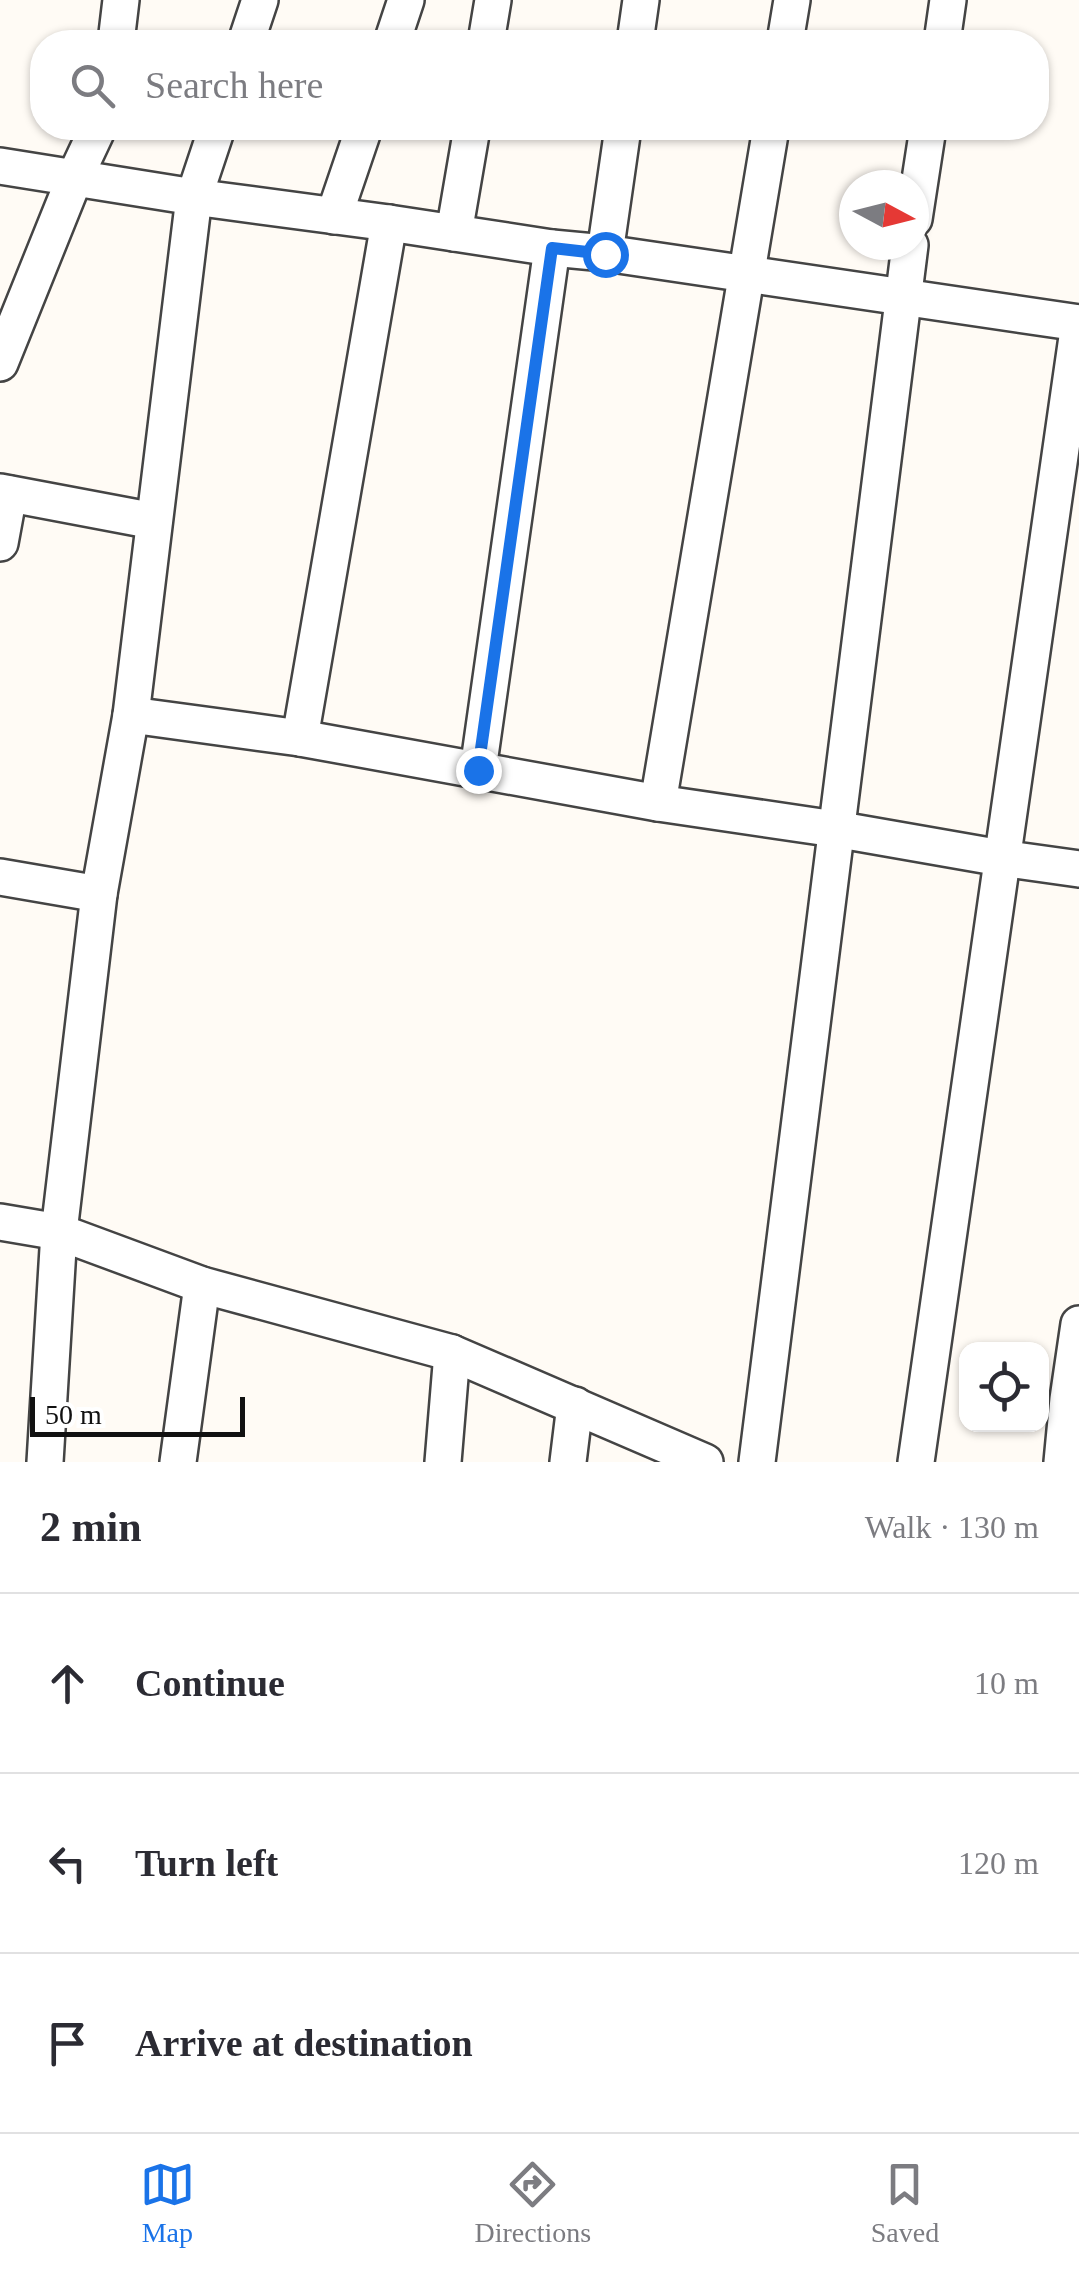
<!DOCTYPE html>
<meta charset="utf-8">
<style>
body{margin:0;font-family:"Times New Roman",serif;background:#f7f7f7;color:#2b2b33}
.controls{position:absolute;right:30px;bottom:30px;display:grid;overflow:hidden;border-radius:20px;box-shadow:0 2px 8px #0004}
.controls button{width:90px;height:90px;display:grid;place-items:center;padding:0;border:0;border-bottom:2px solid #e1e1e2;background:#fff;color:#2b2b33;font:50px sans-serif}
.compass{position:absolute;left:839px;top:170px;width:90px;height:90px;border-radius:50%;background:#fff;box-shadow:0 2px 8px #0004;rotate:97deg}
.scale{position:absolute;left:30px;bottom:25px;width:215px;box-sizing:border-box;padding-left:10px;border:5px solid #111;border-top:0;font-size:28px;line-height:35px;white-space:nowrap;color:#111;-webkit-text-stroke:8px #fff;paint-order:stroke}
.stop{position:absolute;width:30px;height:30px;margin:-22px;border:8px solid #1a73e8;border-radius:50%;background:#fff}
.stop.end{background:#1a73e8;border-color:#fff;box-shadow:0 2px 10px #0008}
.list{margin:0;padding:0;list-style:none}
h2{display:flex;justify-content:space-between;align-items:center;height:130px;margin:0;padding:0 40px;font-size:42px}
h2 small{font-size:32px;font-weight:400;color:#7c7c81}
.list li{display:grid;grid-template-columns:65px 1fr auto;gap:30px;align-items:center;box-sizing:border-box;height:180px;padding:0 40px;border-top:2px solid #e1e1e2}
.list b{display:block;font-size:38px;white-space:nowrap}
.list em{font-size:32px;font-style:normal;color:#7c7c81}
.icon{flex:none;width:55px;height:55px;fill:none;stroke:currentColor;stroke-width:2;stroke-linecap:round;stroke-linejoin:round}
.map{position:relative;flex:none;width:1079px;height:1462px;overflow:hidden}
.search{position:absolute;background:#fff;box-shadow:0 2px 8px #0004;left:30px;right:30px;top:30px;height:110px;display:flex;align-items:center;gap:25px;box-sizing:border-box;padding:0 35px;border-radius:40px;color:#7c7c81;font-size:38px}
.sheet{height:670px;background:#fff}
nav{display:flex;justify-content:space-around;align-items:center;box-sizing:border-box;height:140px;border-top:2px solid #e1e1e2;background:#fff;font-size:28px;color:#7c7c81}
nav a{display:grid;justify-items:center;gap:5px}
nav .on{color:#1a73e8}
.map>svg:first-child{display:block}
</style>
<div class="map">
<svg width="1079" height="1462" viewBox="0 0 1079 1462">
<rect width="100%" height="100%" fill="#fffbf5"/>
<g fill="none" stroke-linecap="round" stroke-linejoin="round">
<g stroke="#444" stroke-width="40">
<g id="minor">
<path d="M116 42 121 0"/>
<path d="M246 42 260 0"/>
<path d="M392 42 406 0"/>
<path d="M486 42 493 0"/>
<path d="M635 42 641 0"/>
<path d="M785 42 792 0"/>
<path d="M942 42 948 0"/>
<path d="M0 166 194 197 389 223 552 248 605 253 1079 323"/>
<path d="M334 216 364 128"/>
<path d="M914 219 928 128"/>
<path d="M454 233 472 128"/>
<path d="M605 253 623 128"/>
<path d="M0 363 75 177 98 128"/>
<path d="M0 492 154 521"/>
<path d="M0 543 9 494"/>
<path d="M131 715 300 738 658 803 835 829 1001 858 1079 869"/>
<path d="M300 738 389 223"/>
<path d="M478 770 552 248"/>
<path d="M658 803 771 128"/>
<path d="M0 877 99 894"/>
<path d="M0 1222 59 1232 202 1285 452 1353 705 1462"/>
<path d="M45 1462 59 1232 99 894 131 715 194 197 217 128"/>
<path d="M178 1462 202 1285"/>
<path d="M443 1462 452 1353"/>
<path d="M568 1462 575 1405"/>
<path d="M757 1462 910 245"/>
<path d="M916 1462 1079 323"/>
<path d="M1062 1462 1068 1399 1079 1324"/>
</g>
</g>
<use href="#minor" stroke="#fff" stroke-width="35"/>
</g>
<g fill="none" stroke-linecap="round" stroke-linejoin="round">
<path stroke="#1a73e8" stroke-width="12" d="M478 770 552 248 605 254"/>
</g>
</svg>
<div class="controls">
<button><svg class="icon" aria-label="locate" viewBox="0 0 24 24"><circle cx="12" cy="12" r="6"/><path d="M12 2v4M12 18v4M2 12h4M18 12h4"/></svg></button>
</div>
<svg class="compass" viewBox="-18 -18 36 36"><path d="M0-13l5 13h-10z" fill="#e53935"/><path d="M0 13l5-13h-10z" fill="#7c7c81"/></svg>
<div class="scale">50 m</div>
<div class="stop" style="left:605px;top:254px"></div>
<div class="stop end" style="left:478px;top:770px"></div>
<div class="search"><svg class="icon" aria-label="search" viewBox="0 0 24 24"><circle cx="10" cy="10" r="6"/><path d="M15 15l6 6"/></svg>Search here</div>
</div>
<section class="sheet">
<h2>2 min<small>Walk · 130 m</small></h2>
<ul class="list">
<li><svg class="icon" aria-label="ahead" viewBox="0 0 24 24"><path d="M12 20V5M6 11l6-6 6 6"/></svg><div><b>Continue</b></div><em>10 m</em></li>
<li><svg class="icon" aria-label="left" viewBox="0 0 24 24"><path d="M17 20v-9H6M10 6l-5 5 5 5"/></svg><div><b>Turn left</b></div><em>120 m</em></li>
<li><svg class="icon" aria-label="arrive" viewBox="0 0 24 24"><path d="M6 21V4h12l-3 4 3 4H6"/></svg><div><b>Arrive at destination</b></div></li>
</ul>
</section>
<nav>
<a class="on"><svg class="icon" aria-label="map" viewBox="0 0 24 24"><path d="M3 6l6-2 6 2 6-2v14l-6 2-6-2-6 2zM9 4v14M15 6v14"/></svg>Map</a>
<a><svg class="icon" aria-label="directions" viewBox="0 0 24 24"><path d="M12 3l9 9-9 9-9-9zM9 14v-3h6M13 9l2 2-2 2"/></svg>Directions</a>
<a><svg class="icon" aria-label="saved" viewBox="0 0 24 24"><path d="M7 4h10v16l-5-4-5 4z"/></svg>Saved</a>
</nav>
